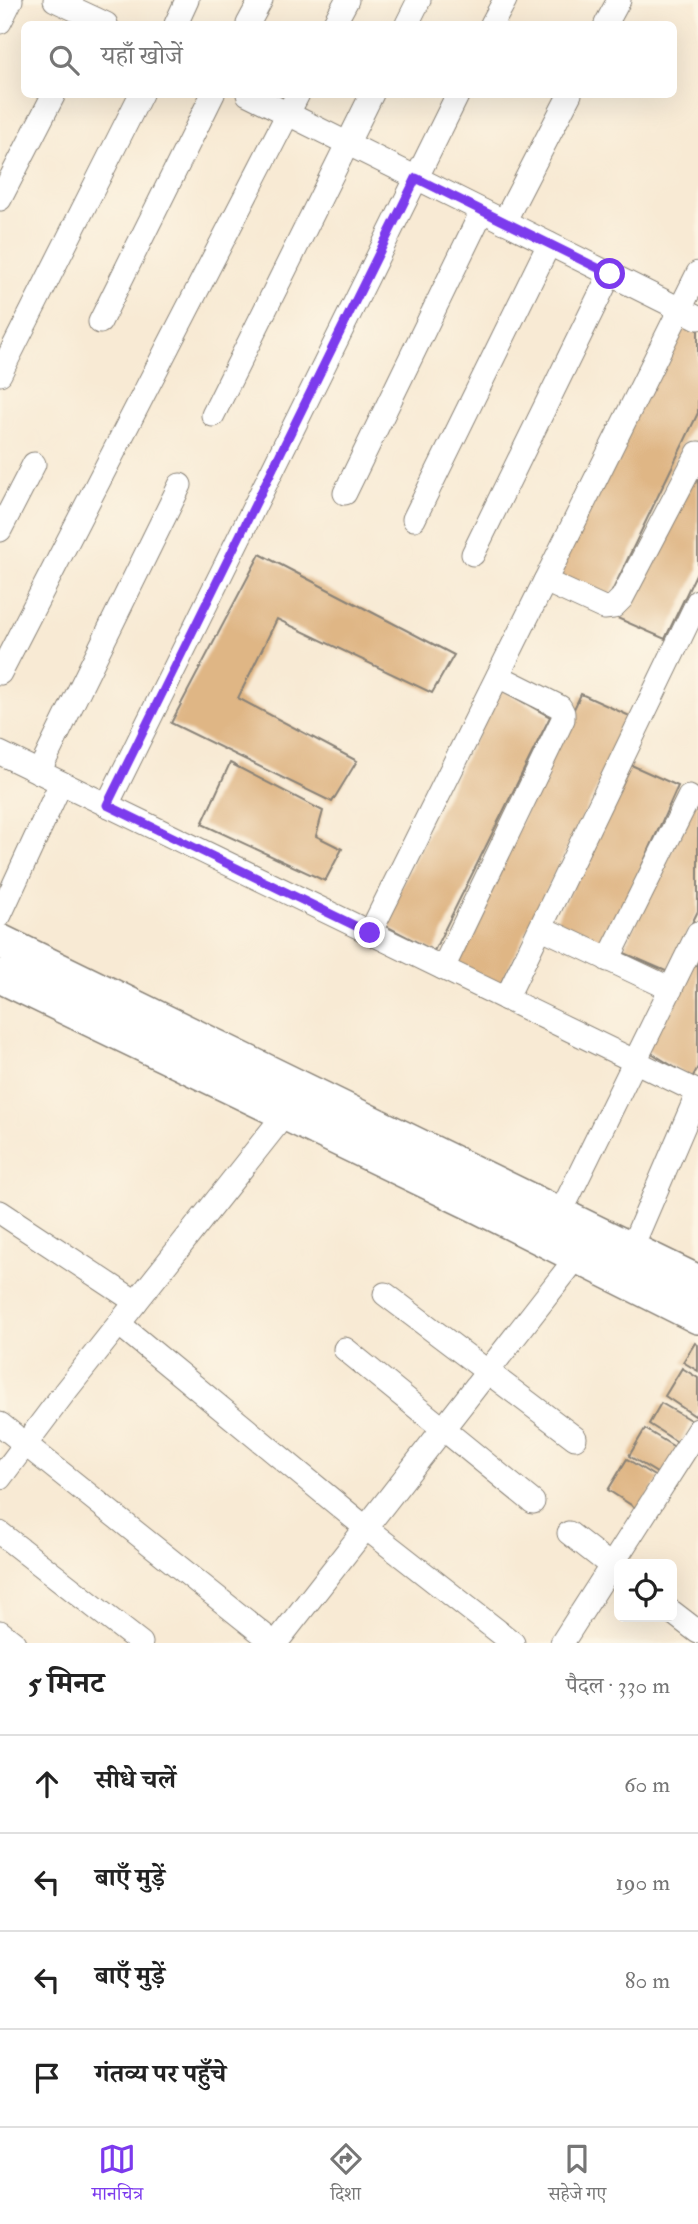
<!DOCTYPE html>
<html lang="hi">
<meta charset="utf-8">
<style>
body{margin:0;font-family:"IM FELL Double Pica","Noto Serif Devanagari",serif;background:#f6f6f6;color:#222}
.controls{position:absolute;right:21px;bottom:21px;display:grid;overflow:hidden;border-radius:10px;box-shadow:0 7px 28px #0002}
.controls button{width:63px;height:63px;display:grid;place-items:center;padding:0;border:0;border-bottom:2px solid #e0e0e0;background:#fff;color:#222;font:35px sans-serif}
.stop{position:absolute;width:21px;height:21px;margin:-16px;border:5px solid #7c3aed;border-radius:50%;background:#fff}
.stop.end{background:#7c3aed;border-color:#fff;box-shadow:0 2px 7px #0008}
.list{margin:0;padding:0;list-style:none}
h2{display:flex;justify-content:space-between;align-items:center;height:91px;margin:0;padding:0 28px;font-size:30px}
h2 small{font-size:23px;font-weight:400;color:#767676}
.list li{display:grid;grid-template-columns:46px 1fr auto;gap:21px;align-items:center;box-sizing:border-box;height:98px;padding:0 28px;border-top:2px solid #e0e0e0}
.list b{display:block;font-size:26px;white-space:nowrap}
.list em{font-size:23px;font-style:normal;color:#767676}
.icon{flex:none;width:38px;height:38px;fill:none;stroke:currentColor;stroke-width:2;stroke-linecap:round;stroke-linejoin:round}
.map{position:relative;flex:none;width:698px;height:1643px;overflow:hidden}
.search{position:absolute;background:#fff;box-shadow:0 7px 28px #0002;left:21px;right:21px;top:21px;height:77px;display:flex;align-items:center;gap:18px;box-sizing:border-box;padding:0 24px;border-radius:10px;color:#767676;font-size:26px}
.sheet{height:483px;background:#fff}
nav{display:flex;justify-content:space-around;align-items:center;box-sizing:border-box;height:98px;border-top:2px solid #e0e0e0;background:#fff;font-size:19px;color:#767676}
nav a{display:grid;justify-items:center;gap:4px}
nav .on{color:#7c3aed}
.map>svg:first-child{display:block}
</style>
<div class="map">
<svg width="698" height="1643" viewBox="0 0 698 1643">
<rect width="100%" height="100%" fill="#fcf5e5"/>
<filter id="ink" filterUnits="userSpaceOnUse"><feTurbulence type="fractalNoise" baseFrequency=".0143" numOctaves="2"/><feDisplacementMap in="SourceGraphic" scale="14" xChannelSelector="R" yChannelSelector="G"/><feConvolveMatrix kernelMatrix="1 2 1 2 8 2 1 2 1" color-interpolation-filters="sRGB"/></filter>
<filter id="wash" filterUnits="userSpaceOnUse"><feTurbulence type="fractalNoise" baseFrequency=".00686" numOctaves="4" result="noise"/><feDisplacementMap in="SourceGraphic" scale="28" xChannelSelector="R" yChannelSelector="G"/><feGaussianBlur stdDeviation="1.57" result="paint"/><feColorMatrix in="noise" values="0 0 0 0 0 0 0 0 0 0 0 0 0 0 0 0 0 1.4 0 .05"/><feComposite in="paint" operator="in"/></filter>
<g filter="url(#wash)">
<rect width="100%" height="100%" fill="#f8ead4"/>
<g id="blocks">
<g fill="#dfb685">
<path d="M680 320 698 329V413L606 604 552 578Z"/>
<path d="M698 463V570L665 639 615 617Z"/>
<path d="M260 554 454 655 432 693 277 619 238 698 357 761 332 802 171 723Z"/>
<path d="M500 689 550 717 434 951 382 924Z"/>
<path d="M581 694 632 717 500 985 455 962Z"/>
<path d="M230 763 323 811 316 836 342 849 325 881 202 824Z"/>
<path d="M629 764 678 786 603 952 552 929Z"/>
<path d="M698 796V911L668 972 622 952Z"/>
<path d="M698 942V1067L692 1078 645 1049Z"/>
<path d="M695 1343 698 1345V1371L683 1362Z"/>
<path d="M682 1368 698 1378V1411L695 1416 665 1396Z"/>
<path d="M661 1403 692 1421 679 1443 649 1424Z"/>
<path d="M645 1429 678 1449 662 1476 629 1456Z"/>
<path d="M627 1459 659 1479 639 1510 608 1490Z"/>
</g>
</g>
</g>
<g filter="url(#ink)">
<use href="#blocks" fill-opacity="0" stroke="#8a8378" stroke-width="2"/>
<g fill="none" stroke-linecap="round" stroke-linejoin="round">
<g stroke="#8a8378" stroke-width="25">
<g id="street">
<path d="M55 0 106 24"/>
<path d="M0 22 11 0"/>
<path d="M176 24 187 0"/>
<path d="M248 24 261 0"/>
<path d="M334 24 347 0"/>
<path d="M407 24 419 0"/>
<path d="M492 24 505 0"/>
<path d="M606 24 619 0"/>
<path d="M248 94 698 318"/>
<path d="M0 199 54 94"/>
<path d="M504 222 570 94"/>
<path d="M100 322 213 94"/>
<path d="M0 374 141 94"/>
<path d="M213 415 372 94"/>
<path d="M345 493 482 211"/>
<path d="M414 519 549 244"/>
<path d="M0 530 34 464"/>
<path d="M473 554 610 274"/>
<path d="M545 581 604 608 613 607 622 598 698 453"/>
<path d="M0 673 298 94"/>
<path d="M0 753 698 1092"/>
<path d="M39 772 180 485"/>
<path d="M107 805 458 94"/>
<path d="M0 915 61 783"/>
<path d="M542 928 671 989"/>
<path d="M370 933 698 273"/>
<path d="M608 960 689 797"/>
<path d="M443 968 563 719V713L560 707 498 676"/>
<path d="M506 999 698 601"/>
<path d="M0 1212 136 1302"/>
<path d="M560 1214 698 933"/>
<path d="M631 1249 698 1093"/>
<path d="M385 1294 575 1438"/>
<path d="M119 1324 366 1528 513 1643"/>
<path d="M345 1349 533 1502"/>
<path d="M0 1424 274 1643"/>
<path d="M0 1478 64 1393 285 1114"/>
<path d="M0 1533 141 1643"/>
<path d="M569 1533 619 1572"/>
<path d="M672 1612 698 1632"/>
<path d="M0 1632 14 1643"/>
<path d="M276 1643 577 1257"/>
<path d="M562 1643 698 1430"/>
</g>
</g>
<g stroke="#8a8378" stroke-width="36">
<g id="secondary">
<path d="M0 941 698 1282"/>
<path d="M0 976 475 1205 698 1317"/>
</g>
</g>
<use href="#street" stroke="#fff" stroke-width="23"/>
<use href="#secondary" stroke="#fff" stroke-width="33"/>
</g>
</g>
<g fill="none" stroke-linecap="round" stroke-linejoin="round" filter="url(#ink)">
<path stroke="#7c3aed" stroke-width="9" d="M370 933 107 805 416 178 610 274"/>
</g>
</svg>
<div class="controls">
<button><svg class="icon" aria-label="locate" viewBox="0 0 24 24"><circle cx="12" cy="12" r="6"/><path d="M12 2v4M12 18v4M2 12h4M18 12h4"/></svg></button>
</div>
<div class="stop" style="left:610px;top:274px"></div>
<div class="stop end" style="left:370px;top:933px"></div>
<div class="search"><svg class="icon" aria-label="search" viewBox="0 0 24 24"><circle cx="10" cy="10" r="6"/><path d="M15 15l6 6"/></svg>यहाँ खोजें</div>
</div>
<section class="sheet">
<h2>5 मिनट<small>पैदल · 330 m</small></h2>
<ul class="list">
<li><svg class="icon" aria-label="ahead" viewBox="0 0 24 24"><path d="M12 20V5M6 11l6-6 6 6"/></svg><div><b>सीधे चलें</b></div><em>60 m</em></li>
<li><svg class="icon" aria-label="left" viewBox="0 0 24 24"><path d="M17 20v-9H6M10 6l-5 5 5 5"/></svg><div><b>बाएँ मुड़ें</b></div><em>190 m</em></li>
<li><svg class="icon" aria-label="left" viewBox="0 0 24 24"><path d="M17 20v-9H6M10 6l-5 5 5 5"/></svg><div><b>बाएँ मुड़ें</b></div><em>80 m</em></li>
<li><svg class="icon" aria-label="arrive" viewBox="0 0 24 24"><path d="M6 21V4h12l-3 4 3 4H6"/></svg><div><b>गंतव्य पर पहुँचे</b></div></li>
</ul>
</section>
<nav>
<a class="on"><svg class="icon" aria-label="map" viewBox="0 0 24 24"><path d="M3 6l6-2 6 2 6-2v14l-6 2-6-2-6 2zM9 4v14M15 6v14"/></svg>मानचित्र</a>
<a><svg class="icon" aria-label="directions" viewBox="0 0 24 24"><path d="M12 3l9 9-9 9-9-9zM9 14v-3h6M13 9l2 2-2 2"/></svg>दिशा</a>
<a><svg class="icon" aria-label="saved" viewBox="0 0 24 24"><path d="M7 4h10v16l-5-4-5 4z"/></svg>सहेजे गए</a>
</nav>
